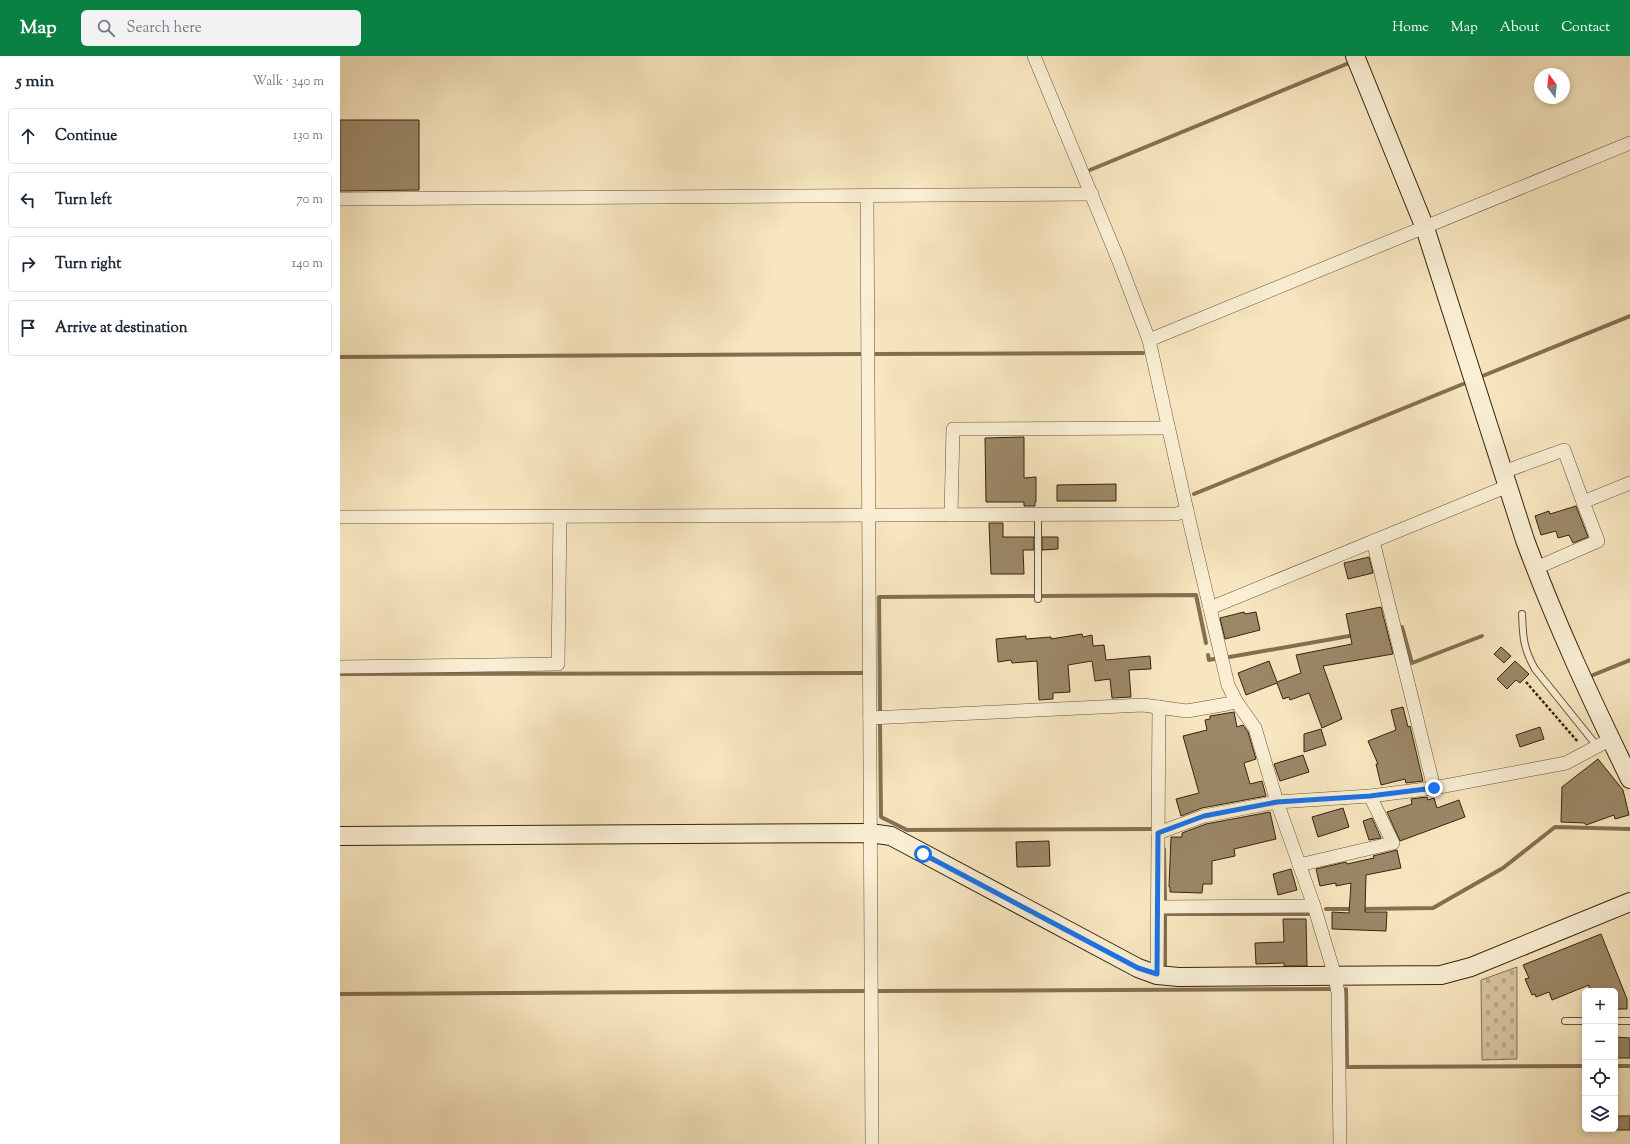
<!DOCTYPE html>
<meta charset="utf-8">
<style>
body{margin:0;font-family:"Sorts Mill Goudy",serif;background:#f2f2f3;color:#1f2937}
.controls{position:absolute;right:12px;bottom:12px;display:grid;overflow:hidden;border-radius:6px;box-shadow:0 2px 6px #0003}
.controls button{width:36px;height:36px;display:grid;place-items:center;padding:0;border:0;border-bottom:1px solid #e0e1e3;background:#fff;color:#1f2937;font:20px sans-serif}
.compass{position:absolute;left:1194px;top:12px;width:36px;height:36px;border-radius:50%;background:#fff;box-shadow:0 2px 6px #0003;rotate:345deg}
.stop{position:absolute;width:12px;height:12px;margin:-9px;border:3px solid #1a73e8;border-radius:50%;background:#fff}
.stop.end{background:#1a73e8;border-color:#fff;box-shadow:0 1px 4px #0008}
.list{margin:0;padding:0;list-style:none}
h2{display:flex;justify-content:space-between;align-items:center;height:52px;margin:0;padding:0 16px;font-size:17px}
h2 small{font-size:13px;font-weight:400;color:#747a83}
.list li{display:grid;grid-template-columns:26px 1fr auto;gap:12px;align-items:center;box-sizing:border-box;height:56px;margin:0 8px 8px;padding:0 8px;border:1px solid #e0e1e3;border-radius:6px}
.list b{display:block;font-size:15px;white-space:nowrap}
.list em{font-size:13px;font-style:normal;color:#747a83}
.icon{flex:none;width:22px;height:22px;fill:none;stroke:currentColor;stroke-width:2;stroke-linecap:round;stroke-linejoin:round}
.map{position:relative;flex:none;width:1290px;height:1088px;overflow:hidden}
header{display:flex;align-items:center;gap:24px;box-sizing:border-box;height:56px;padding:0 20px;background:#0b8043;color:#fff}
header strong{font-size:19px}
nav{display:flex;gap:22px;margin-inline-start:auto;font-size:14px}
.search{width:280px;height:36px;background:#f2f2f3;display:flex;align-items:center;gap:10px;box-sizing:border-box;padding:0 14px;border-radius:6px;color:#747a83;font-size:15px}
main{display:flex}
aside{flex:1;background:#fff}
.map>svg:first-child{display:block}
</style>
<header>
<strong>Map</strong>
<div class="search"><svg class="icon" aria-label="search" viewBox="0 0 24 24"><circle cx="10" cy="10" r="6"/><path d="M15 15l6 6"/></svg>Search here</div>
<nav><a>Home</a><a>Map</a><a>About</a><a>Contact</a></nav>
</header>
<main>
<aside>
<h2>5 min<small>Walk · 340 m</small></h2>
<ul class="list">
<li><svg class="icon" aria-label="ahead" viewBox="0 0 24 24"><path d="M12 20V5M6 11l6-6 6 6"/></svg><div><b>Continue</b></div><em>130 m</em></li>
<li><svg class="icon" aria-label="left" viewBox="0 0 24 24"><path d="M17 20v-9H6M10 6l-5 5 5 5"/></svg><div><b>Turn left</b></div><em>70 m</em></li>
<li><svg class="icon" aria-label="right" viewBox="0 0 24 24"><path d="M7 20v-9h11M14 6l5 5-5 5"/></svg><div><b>Turn right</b></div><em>140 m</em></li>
<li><svg class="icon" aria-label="arrive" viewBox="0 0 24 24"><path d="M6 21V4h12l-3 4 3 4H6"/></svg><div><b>Arrive at destination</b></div></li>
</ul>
</aside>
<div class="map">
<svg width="1290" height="1088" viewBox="0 0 1290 1088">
<defs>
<pattern id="cemetery-stones" width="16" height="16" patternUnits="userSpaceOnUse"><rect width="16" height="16" fill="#d6c5a0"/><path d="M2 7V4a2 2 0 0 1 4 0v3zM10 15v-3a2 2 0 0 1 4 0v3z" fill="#b8a988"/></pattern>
</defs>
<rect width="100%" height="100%" fill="#f7e6bf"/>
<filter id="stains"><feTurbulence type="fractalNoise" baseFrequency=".005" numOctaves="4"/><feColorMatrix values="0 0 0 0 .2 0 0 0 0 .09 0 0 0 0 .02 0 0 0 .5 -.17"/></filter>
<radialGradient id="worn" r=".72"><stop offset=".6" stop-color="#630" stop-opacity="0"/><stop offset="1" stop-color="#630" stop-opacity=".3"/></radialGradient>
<path fill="url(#cemetery-stones)" stroke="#867455" d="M1177 911V1003L1142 1004 1141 924Z"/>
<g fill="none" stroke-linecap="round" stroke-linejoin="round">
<g stroke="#837051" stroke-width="4">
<path d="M750 114 1009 7"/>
<path d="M533 298 803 297"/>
<path d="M0 301 521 298"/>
<path d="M1140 321 1290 260"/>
<path d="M854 438 1123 328"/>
<path d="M702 540 856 539 866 587"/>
<path d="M1058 571H1062L1072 607 1142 580"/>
<path d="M868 599 869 604 874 603"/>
<path d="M884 602 1015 579"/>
<path d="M0 618 524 617"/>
<path d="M1253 619 1290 604"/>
<path d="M540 655 539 541 695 540"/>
<path d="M540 669 541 761 567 774 811 773"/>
<path d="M824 793 825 845"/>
<path d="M986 853H1014"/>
<path d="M1020 853 1093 852 1163 812 1215 771 1290 773"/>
<path d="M825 856V910"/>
<path d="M825 858H968"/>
<path d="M1006 933 1007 1011 1245 1010"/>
<path d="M538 935 990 933"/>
<path d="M0 938 527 935"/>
<path d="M1275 1010H1290"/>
</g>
</g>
<g fill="#9b8868" stroke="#37230a">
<path d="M0 64H79V134L0 135Z"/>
<path d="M684 381V422L696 421V446H695V450H684V446H646L645 382Z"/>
<path d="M776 428V445H717V429Z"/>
<path d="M1236 450 1248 481 1233 487 1229 479 1218 482 1216 475 1201 479 1195 460 1209 455 1210 458Z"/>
<path d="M649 467H663V481H694V494H683L684 518H651Z"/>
<path d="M702 481H718V493L702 494Z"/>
<path d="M1029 501 1033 517 1008 523 1004 507Z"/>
<path d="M1041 551 1053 598 983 610 1002 663 982 672 969 637 950 644 949 641 943 643 937 627 906 639 898 617 929 605 937 626 961 617 956 599 1012 588 1006 558Z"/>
<path d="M904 556 905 558 916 556 920 574 885 583 880 562Z"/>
<path d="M742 578 743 581 752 579 753 590 764 589 766 604 810 600 811 613 789 614 791 641 772 642 770 623 755 625 752 605 728 609 730 636 713 637V643L699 644 697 605 672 607 671 604 658 606 656 583 686 580V583L711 581V583Z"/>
<path d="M1161 591 1171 600 1164 607 1154 598Z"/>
<path d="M1175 605 1189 618 1180 627 1176 624 1167 633 1157 623Z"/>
<path d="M1063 651 1068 671 1070 670 1083 725 1066 727 1065 723 1041 729 1036 708H1038L1028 685 1056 674 1051 654Z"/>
<path d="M894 656 897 671 903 669 908 676 916 703 904 707 910 728 922 725 926 740 862 752 841 760 836 743 859 737 843 680 867 674 865 664 870 663V660Z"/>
<path d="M1200 671 1204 683 1180 691 1176 679Z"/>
<path d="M981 673 986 689 964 696V678Z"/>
<path d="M963 699 969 716 940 725 934 708Z"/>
<path d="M1258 703 1283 734 1289 759 1275 763 1274 759 1246 769 1245 767 1221 766 1222 731Z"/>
<path d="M1087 741 1088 744 1094 742 1097 752 1119 744 1125 761 1060 785 1047 756 1072 748 1071 743Z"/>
<path d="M1003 752 1009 771 978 781 972 761Z"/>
<path d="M930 756 936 783 894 793 895 800 872 805V828H863L862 837 830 836V831H829L831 781H842V777L866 768Z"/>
<path d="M1032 762 1041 782 1029 784 1023 765Z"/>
<path d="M709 785 710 810 677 811 676 786Z"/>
<path d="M1057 794 1061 812 1026 819 1025 856H1047L1046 875 992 873V856L1009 857 1011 827 996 830V827L980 830 976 813 1006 806 1007 808 1029 803 1034 802 1033 800Z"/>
<path d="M951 813 957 834 938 839 933 818Z"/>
<path d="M943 863H966L967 910H944V907L916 908 915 887 944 886Z"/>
<path d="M1261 878 1287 943V953H1275V935H1249V929L1212 944 1209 936 1196 941 1195 938 1192 939 1185 923 1189 922 1183 909Z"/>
<path d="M1275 981 1290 982V1002H1275Z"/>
<rect x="1275" y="1060" width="15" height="14"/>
</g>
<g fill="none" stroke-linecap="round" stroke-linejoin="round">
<g stroke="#675437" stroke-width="8">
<g id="lane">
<path d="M698 458V543"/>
<path d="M1182 558C1183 581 1183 592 1195 613L1257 690"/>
<path d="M1225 965H1245"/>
<path d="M1275 965H1290"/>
</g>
</g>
<g stroke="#675437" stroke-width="14">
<g id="street">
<path d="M694 0 778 203 809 284 847 455 888 629 896 645 915 672 937 746 974 850 995 920 998 937 1000 1088"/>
<path d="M527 140 532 1088"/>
<path d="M0 143 752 138"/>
<path d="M809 284 1290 87"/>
<path d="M1163 416 1224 394 1243 446"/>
<path d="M611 459 613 373 828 372"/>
<path d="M0 461 836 458 847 455"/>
<path d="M1033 485 1094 732"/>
<path d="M1196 512 1258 485 1243 446 1290 427"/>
<path d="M870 552 1168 430"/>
<path d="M0 611 218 608 220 460"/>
<path d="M530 662 803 649 847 655 887 648 896 645"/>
<path d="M818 777 864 760 937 746 1030 740 1094 732 1226 707 1271 683"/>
<path d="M959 809 1053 787 1030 740"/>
<path d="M818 851 974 850"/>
<path d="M817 919 819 651"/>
</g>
</g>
<g stroke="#37230a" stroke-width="20">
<g id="secondary">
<path d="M1015 0 1085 172 1185 484C1215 566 1252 645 1290 723"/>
<path d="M0 780 530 777 551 780 798 912 817 919 839 921 1101 919 1131 911 1290 846"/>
</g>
</g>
<path stroke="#37230a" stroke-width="2.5" stroke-dasharray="3 2" stroke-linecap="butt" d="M1186 626 1238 686"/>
<use href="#lane" stroke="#faefd5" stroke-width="6"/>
<use href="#street" stroke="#faefd5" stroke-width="13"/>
<use href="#secondary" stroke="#faefd5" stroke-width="18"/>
</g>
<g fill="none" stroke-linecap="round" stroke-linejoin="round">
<path stroke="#1a73e8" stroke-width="5" d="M583 798 798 912 817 918 818 777 864 760 937 746 1030 740 1094 732"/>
</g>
<rect width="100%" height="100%" filter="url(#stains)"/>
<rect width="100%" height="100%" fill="url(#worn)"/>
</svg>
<div class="controls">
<button>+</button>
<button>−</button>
<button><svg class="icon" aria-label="locate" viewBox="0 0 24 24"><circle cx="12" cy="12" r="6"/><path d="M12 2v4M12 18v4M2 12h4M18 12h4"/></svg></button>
<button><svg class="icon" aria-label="layers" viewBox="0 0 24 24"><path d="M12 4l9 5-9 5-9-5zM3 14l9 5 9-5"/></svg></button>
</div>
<svg class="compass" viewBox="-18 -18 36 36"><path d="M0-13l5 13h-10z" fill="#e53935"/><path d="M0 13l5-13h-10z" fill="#747a83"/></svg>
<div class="stop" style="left:583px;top:798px"></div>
<div class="stop end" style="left:1094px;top:732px"></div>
</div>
</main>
